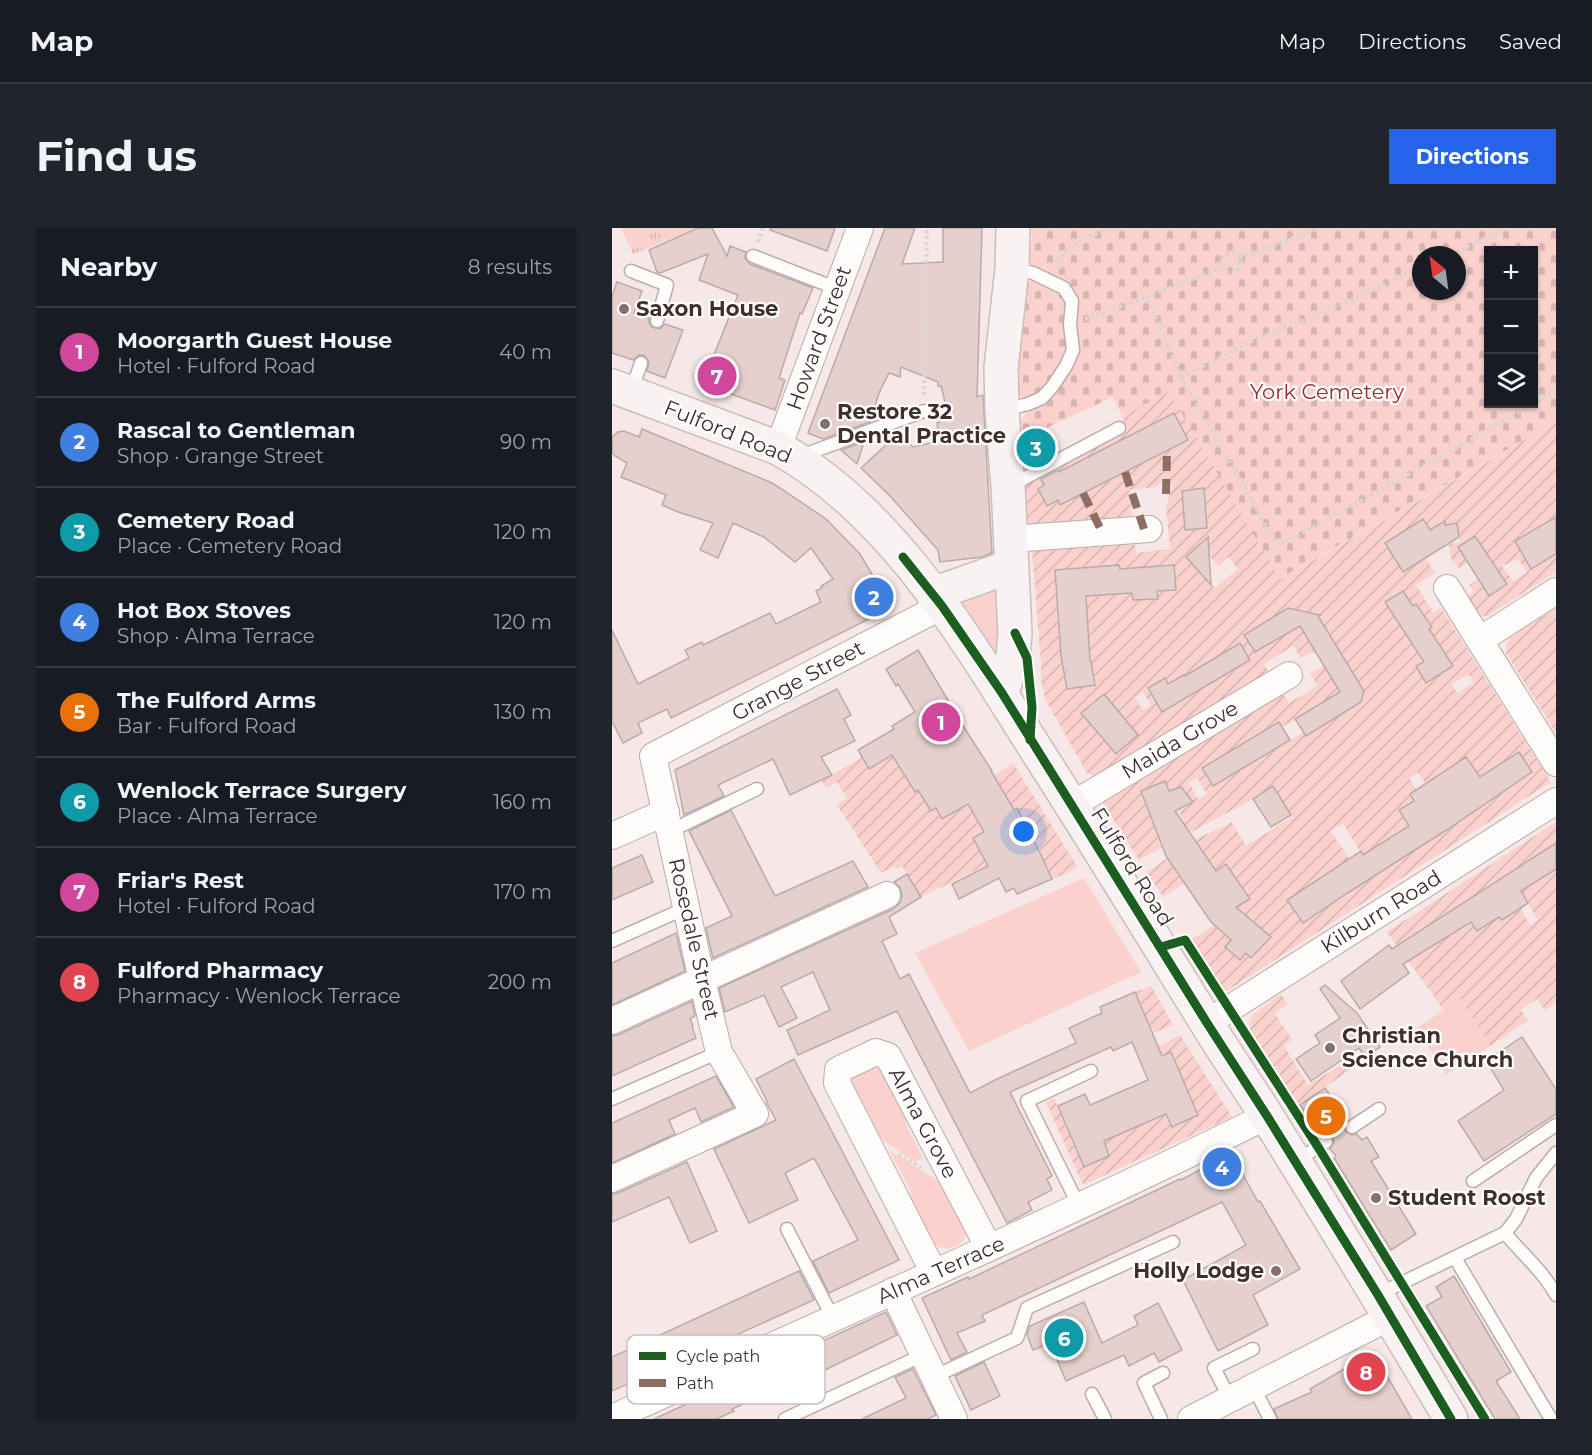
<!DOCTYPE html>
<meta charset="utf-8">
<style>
body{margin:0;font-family:Montserrat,sans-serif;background:#20242c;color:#f1f3f6}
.controls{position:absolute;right:18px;top:18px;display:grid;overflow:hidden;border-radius:0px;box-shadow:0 2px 4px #0004}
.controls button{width:54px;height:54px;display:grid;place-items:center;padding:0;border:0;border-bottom:2px solid #363941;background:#171b24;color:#f1f3f6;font:30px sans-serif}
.compass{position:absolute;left:800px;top:18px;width:54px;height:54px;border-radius:50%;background:#171b24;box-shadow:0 2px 4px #0004;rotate:331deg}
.you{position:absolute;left:412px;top:604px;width:21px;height:21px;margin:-15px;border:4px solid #fff;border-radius:50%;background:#1a73e8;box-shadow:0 0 0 9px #1a73e833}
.badge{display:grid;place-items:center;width:39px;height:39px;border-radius:50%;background:#2563eb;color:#fff;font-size:20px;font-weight:700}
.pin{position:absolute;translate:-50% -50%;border:3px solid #fff;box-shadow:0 2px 6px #0006}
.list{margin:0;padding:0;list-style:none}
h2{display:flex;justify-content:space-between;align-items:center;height:78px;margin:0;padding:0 24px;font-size:26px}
h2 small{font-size:20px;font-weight:400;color:#9ea1a6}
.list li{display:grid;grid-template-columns:39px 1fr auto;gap:18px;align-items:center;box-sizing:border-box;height:90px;padding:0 24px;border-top:2px solid #363941}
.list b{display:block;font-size:22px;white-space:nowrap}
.list p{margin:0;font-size:20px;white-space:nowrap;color:#9ea1a6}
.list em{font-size:20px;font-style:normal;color:#9ea1a6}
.icon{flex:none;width:33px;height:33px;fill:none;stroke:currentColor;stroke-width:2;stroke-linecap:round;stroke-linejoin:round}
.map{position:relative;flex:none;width:944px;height:1191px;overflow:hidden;border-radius:0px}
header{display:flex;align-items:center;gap:36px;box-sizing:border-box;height:84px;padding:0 30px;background:#171b24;border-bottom:2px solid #363941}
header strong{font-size:28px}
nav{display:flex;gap:33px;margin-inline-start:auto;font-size:21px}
.intro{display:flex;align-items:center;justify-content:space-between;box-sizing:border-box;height:144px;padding:0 36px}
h1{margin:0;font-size:42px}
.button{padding:15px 27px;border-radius:0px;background:#2563eb;color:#fff;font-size:21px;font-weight:700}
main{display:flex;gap:36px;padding:0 36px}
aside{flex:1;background:#171b24;border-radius:0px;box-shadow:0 2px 4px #0004}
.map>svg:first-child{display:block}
</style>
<header>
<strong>Map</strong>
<nav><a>Map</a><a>Directions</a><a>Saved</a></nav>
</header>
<div class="intro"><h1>Find us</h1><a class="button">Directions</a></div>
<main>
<aside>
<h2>Nearby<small>8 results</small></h2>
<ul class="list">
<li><span class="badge" style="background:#d1479c">1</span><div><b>Moorgarth Guest House</b><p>Hotel · Fulford Road</p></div><em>40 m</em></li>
<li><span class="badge" style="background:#3f7fe0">2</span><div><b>Rascal to Gentleman</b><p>Shop · Grange Street</p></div><em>90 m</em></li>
<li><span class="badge" style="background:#0f9aa8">3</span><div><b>Cemetery Road</b><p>Place · Cemetery Road</p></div><em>120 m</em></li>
<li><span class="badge" style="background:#3f7fe0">4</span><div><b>Hot Box Stoves</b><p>Shop · Alma Terrace</p></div><em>120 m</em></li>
<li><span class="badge" style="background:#e8710a">5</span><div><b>The Fulford Arms</b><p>Bar · Fulford Road</p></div><em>130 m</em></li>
<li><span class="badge" style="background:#0f9aa8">6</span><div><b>Wenlock Terrace Surgery</b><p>Place · Alma Terrace</p></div><em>160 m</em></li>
<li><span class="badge" style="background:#d1479c">7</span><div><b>Friar's Rest</b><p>Hotel · Fulford Road</p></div><em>170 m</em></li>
<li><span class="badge" style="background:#e0444e">8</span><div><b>Fulford Pharmacy</b><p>Pharmacy · Wenlock Terrace</p></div><em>200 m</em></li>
</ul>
</aside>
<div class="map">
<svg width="944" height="1191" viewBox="0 0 944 1191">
<defs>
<pattern id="cemetery-stones" width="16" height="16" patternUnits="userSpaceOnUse" patternTransform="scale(1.5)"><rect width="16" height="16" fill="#fad1cc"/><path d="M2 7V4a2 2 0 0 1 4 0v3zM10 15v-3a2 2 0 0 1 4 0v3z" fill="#d7b4b0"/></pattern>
<pattern id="park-tufts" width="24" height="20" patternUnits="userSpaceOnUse" patternTransform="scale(1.5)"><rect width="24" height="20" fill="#fad1cc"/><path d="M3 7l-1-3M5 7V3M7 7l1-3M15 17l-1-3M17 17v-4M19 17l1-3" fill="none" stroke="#d7b4b0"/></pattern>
<pattern id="garden-furrows" width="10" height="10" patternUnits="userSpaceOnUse" patternTransform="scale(1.5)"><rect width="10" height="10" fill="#fad1cc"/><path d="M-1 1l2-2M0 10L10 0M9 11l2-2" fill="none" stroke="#d7b4b0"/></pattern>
</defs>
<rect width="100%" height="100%" fill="#f6e8e6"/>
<g fill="#fad1cc">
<path d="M385 352 388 420 380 421 362 398 346 370Z"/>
<path d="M472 650 529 744 357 823 303 725Z"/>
<path d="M849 771 878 818 834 847 805 800Z"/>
<path d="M262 839 271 840 295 877 293 895 311 930 303 934 256 902 238 856 243 849Z"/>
<path d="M277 922 337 960 357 999 350 1015 335 1021 316 1015 299 982V964Z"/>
</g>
<path fill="url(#cemetery-stones)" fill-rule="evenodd" d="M419 0H944V194L667 351 557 165 510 188 501 169 411 211 409 192 417 182 414 171 405 166V150L416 56 421 50 422 40 417 34 420 10ZM876 22H921V176H876ZM809 27H845V63H809Z"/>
<path fill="url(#park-tufts)" d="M9 0H85L21 26Z"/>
<g fill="url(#garden-furrows)" fill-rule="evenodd">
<path d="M557 164 668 351 859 243 944 194V277L942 278 944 281V344L875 388 866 387 853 369 861 364 857 357 866 351 863 309 846 319 856 335 847 341 842 333 840 334 837 316 848 314 845 295 833 297 832 293 818 302 811 291 773 315 787 338 793 334 797 341 814 330 823 345 804 357 821 384 829 380 939 554 613 764 580 711 601 698 596 690 622 672 621 646 614 636 577 661 572 656 551 669 535 644 582 612 620 594 634 618 680 589 679 587 661 558 641 571 527 632 491 575 493 567 669 463 677 475 705 458 698 445 712 438 727 462 744 451 711 396 693 407 703 423 689 430 681 418 652 436 659 447 487 551 475 545 434 473 429 453V436L420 322 522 311 524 325 558 321 554 278 561 256 549 254 544 259 517 262 521 293 416 301 413 254 516 202 510 188ZM562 186 575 213 448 277 435 251ZM592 260 595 300 570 263ZM588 316 606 338 616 329 626 341 603 360 575 329ZM906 331 915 344 901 353 890 338ZM507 337 510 365 467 369 447 383 443 342ZM562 337 564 362 545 363 546 371 521 372 517 341ZM791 363 801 378 773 374ZM681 381 699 385H700L678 396ZM665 387 675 405 642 424 632 407ZM479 433 483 457 455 461 452 437ZM857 446 862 455 845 465 840 456ZM572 447 582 465 550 484 536 460 552 451 556 456ZM531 464 539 477 531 482 523 470ZM716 471 692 504 645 532 634 514 667 494 670 499ZM469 485 525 507 503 526ZM628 518 639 535 601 558 590 540ZM906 524 920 544 882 569 869 549ZM806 544 817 562 808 582 798 566 805 562 797 550ZM585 550 595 566 586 571 577 555ZM553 553 557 563 568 559 575 578 567 583 575 603 548 613 529 564ZM853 555 869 579 836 601 815 568ZM731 595 749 625 738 632 719 603ZM797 598 825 608 746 630ZM719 643 734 666 690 695 676 673ZM628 682 658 709 639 730 634 725 613 719 619 712 608 702Z"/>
<path d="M944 380V505L894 425V418L898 410Z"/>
<path d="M285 525 299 547 294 550 303 563 306 562 320 584 325 581 331 591 356 576 363 587 382 548 401 535 465 638 458 644 440 651 427 621 410 628 406 622 309 669 290 638 284 641 282 638 269 645 225 577 235 570 225 554 214 560 210 553 250 529 257 541Z"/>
<path d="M944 594V615L891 650 944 641V775L933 782 925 771 909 781 916 793 878 818 849 771 832 782 775 704ZM885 653 904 682 890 692 881 680 874 697 865 703 859 694 840 682ZM916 676 926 692 918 697 909 681ZM836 685 803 728 793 713Z"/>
<path d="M539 758 561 797 541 805 523 764Z"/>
<path d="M669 766 676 776 663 786 680 812 672 818 696 857 745 827 749 834 687 878 638 802 637 795 640 787Z"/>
<path d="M568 807 620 889 471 957 434 874 442 870 472 939 497 928 492 913 554 886 560 899 586 887 559 824 530 837 526 830Z"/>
</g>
<g fill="#e6d0cd" stroke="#b8aba9" stroke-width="1.5">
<path d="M86 0H100L115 28 118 18 134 24 133 30 138 36 201 60 190 86 188 85 167 150 173 152 163 182 108 162 91 154 126 67 87 52 96 26 48 45 45 44 37 22Z"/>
<path d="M158 0H223L215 23 158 2Z"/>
<path d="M273 0H303L290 36 331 34V0H370L365 169 371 167 380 325 370 329 328 334 326 322 278 268 249 240 287 205 301 219 328 213 325 195 328 194 327 188 336 186 329 158H326V154L289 139 288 149 277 145 267 165 258 194 211 211 196 205Z"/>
<path d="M5 54 30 63 22 85 37 90V94L40 99 48 101 53 96 71 102 53 150 35 143 37 134 32 127H27L21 132 0 125V68Z"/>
<path d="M562 185 576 212 448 277 446 272 435 278 426 261 432 257 429 251 446 242 447 244Z"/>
<path d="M30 201 158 254 168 260 214 291 248 326 277 375 275 382 59 490 55 481 26 495 30 505 11 515 0 493V402L26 456 77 430 73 422 90 414 91 417 158 385 164 396 209 374 204 363 210 360 209 358 221 351 199 320 183 334 152 309 121 295 106 330 88 322 101 295 66 284 50 277 54 267 9 249 15 235 3 228 0 224V209L6 204 12 203 27 209Z"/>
<path d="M430 209 438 227 422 236 413 217Z"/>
<path d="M252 214 245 236 229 222Z"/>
<path d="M592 260 595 300 573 302 570 263Z"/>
<path d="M944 289V326L919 341 903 313Z"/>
<path d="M811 291 818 302 833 293V297L845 295 847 309 791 344 773 315Z"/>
<path d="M863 308 895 356 877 368 846 319Z"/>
<path d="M596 309 599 357 574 329Z"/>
<path d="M507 337 508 341 562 337 564 362 545 363 546 371 521 372 520 365 474 368 478 433H479L483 457 455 461 449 428 443 342Z"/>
<path d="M791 363 801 378 804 376 820 399 817 401 841 438 814 455 804 438 812 434 773 374Z"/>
<path d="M676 380 708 387 706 388 752 463 749 474 694 508 683 491 728 464 712 438 688 398 643 424 632 407Z"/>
<path d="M628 415 638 432 550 484 536 460 553 450 556 456 572 447 573 448Z"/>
<path d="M306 422 355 504 380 543H379L402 582 405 580 428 625 440 651 405 666 402 660 394 664 387 650 347 671 340 656 376 638 361 610 372 604 356 576 330 591 324 580 319 583 306 562 303 564 280 527 257 541 246 522 282 501 280 498 303 484 286 456 284 458 274 441Z"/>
<path d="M225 461 239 487 232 491 243 513 209 529 220 547 178 567 161 531 106 557 112 568 72 587 63 542Z"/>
<path d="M492 466 526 507 504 526 469 485Z"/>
<path d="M667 494 678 512 601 558 590 540Z"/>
<path d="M907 524 920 544 836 601 734 666 691 695 675 672 749 623 751 627 797 598 787 582 802 573 798 566 854 529 868 549Z"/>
<path d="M553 553 557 563 569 559 581 574 563 583 604 643 614 636 638 671 624 679 659 709 639 730 634 725 628 732 613 719 619 712 599 694 554 628 529 563Z"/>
<path d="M661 558 679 587 659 599 641 571Z"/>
<path d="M119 582 163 668 241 633 256 659 101 730 94 700 120 688 77 603Z"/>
<path d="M944 615V641L909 663 916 675 890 692 887 689 865 703 859 694 791 736 797 745 748 781 729 753 777 717 780 721Z"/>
<path d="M30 627 41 654 0 672V640Z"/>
<path d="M295 646 309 669 277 689 285 706 270 713 288 751 297 746 358 865 385 851 464 815 457 800 490 785 488 779 523 764 550 828 559 824 586 887 560 899 554 886 492 913 497 928 472 939 446 878 473 866 478 877 536 852 520 814 501 823 499 819 398 864 440 948 435 951 440 962 416 974 420 982 395 995 285 783 186 827 175 802 218 782 201 744 169 759 185 790 167 799 152 767 113 784 107 760 281 681 288 675 290 668 288 660 282 654Z"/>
<path d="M64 705 73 743 0 777V735Z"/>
<path d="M713 757 745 785 768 819 753 829 747 820 699 853 684 831 708 815 703 807 728 790 708 761Z"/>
<path d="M80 773 83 788 78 791 81 798 80 799 84 810 0 848V808L6 807Z"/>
<path d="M910 809 944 861V886L872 933 846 893 892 862 874 833Z"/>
<path d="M182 831 287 1032 217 1065 201 1033 246 1012 202 930 173 945 186 972 137 995 102 921 164 892 154 874 155 873 144 851Z"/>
<path d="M104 848 122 879 89 894 83 880 57 892 63 906 0 935V895Z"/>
<path d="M713 860 735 892 732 899 734 904 740 907 745 906 750 912 755 909 767 929 759 933 804 1006 779 1022 722 930 724 928 718 921 722 914 721 909 714 906 709 907 688 877Z"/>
<path d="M619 925 646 974 648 973 688 1041 641 1067 656 1097 606 1123 571 1052 634 1017 610 974 370 1087 373 1093 345 1105 355 1124 339 1132 310 1070 356 1049 357 1051 568 951 569 952Z"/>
<path d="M75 934 105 1003 78 1015 57 969 0 994V966L6 965Z"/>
<path d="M187 1043 202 1072 0 1163V1129Z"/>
<path d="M842 1048 899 1144 884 1153 908 1191H883L814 1078 830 1069 824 1059Z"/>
<path d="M472 1074 490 1115 526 1097 522 1088 546 1075 570 1122 547 1134 542 1125 517 1138 512 1127 454 1153 438 1115 421 1122 415 1107 418 1098Z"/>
<path d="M274 1084 285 1107 178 1159 176 1156 120 1181 122 1183 105 1191H42Z"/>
<path d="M761 1124 800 1191H666L662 1181 700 1164 698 1161Z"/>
<path d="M372 1134 388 1168 359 1182 343 1148Z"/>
<path d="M301 1141 324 1187 316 1191H250L294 1170 283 1149Z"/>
</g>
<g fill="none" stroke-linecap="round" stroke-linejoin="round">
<g stroke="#b9acaa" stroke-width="15">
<g id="lane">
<path d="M141 28 226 61"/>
<path d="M19 43 55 57 45 93"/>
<path d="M19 164 29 135"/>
<path d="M392 182 416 176 430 170 440 159 454 138 461 122 458 97 460 73 452 60 421 45 401 41"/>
<path d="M186 229 312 183"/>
<path d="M398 258 507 200"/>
<path d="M58 603 145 561"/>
<path d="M0 713 74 680"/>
<path d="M0 871 107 824"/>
<path d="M740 899 767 881"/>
<path d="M684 933 714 914"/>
<path d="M861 953 944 897"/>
<path d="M467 978 415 873 479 843"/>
<path d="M175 1001 221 1090"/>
<path d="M893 1005 904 991 924 950 944 925"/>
<path d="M843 1030 939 1191"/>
<path d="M767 1066 893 1005C910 1026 931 1043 944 1067"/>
<path d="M321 1149 405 1110 415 1080 561 1014"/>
<path d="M642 1160 658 1191"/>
<path d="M480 1166 493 1191"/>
<path d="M618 1171 602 1140 641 1121"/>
<path d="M173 1191 311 1127"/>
<path d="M549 1191 532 1155 551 1145"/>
</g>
</g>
<g stroke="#b9acaa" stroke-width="28">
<g id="street">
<path d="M166 220 248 0"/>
<path d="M399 311 537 301"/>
<path d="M835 360 944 535"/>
<path d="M868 412 944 363"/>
<path d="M460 577 677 447"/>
<path d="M0 608 54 584"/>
<path d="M0 793 275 667"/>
<path d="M595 795 944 573"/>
<path d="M0 951 143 886 107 824 90 752 41 528 330 378"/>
<path d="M322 1045 225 855 226 842 264 824 276 828 377 1020"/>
<path d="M281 1063 342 1191"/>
<path d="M0 1190C219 1091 439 995 655 888"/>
<path d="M579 1191 778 1089"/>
</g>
</g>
<g stroke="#ccbebc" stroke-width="36">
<g id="primary">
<path d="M0 158 166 220C283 285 357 416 427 526 484 615 539 705 594 794 614 827 636 858 656 890 718 990 779 1090 839 1191"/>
<path d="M321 366 400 338"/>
<path d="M390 465 401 428 403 405 396 258 390 183 389 140 400 41 401 0"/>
</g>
</g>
<g stroke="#dbd6d5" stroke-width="4" stroke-dasharray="3 3" stroke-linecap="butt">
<path d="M146 14 151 0"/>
<circle cx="619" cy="35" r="10"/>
<path d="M839 27 895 0"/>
<path d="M628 30 706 0"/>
<path d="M610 39 535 69 569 149 666 318 828 229 944 163"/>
<path d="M448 41 450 26 466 12 501 0"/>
<path d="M473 91 535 69"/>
<path d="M569 149 646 110 730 76 809 40"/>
<path d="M312 167 315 0"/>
<path d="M287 926 309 940"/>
</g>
<use href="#lane" stroke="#fefcfb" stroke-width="12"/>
<use href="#street" stroke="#fefcfb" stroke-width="26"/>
<use href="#primary" stroke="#f9f2f2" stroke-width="33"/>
<g stroke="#8d6e63" stroke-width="8" stroke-dasharray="15 8" stroke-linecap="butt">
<path d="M513 244 532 301"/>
<path d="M471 265 490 304"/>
<path d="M554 266 555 222"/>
</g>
<g stroke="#fff" stroke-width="13">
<g id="cycleway">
<path d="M291 329 330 378 390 465 595 795 655 888 766 1067 839 1191"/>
<path d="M403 405 415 430 420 479 418 512"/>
<path d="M549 719 573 712 706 919 873 1191"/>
</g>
</g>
<use href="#cycleway" stroke="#1b5e20" stroke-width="9"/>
</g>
<g fill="#80706e" stroke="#fff" stroke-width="2">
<circle cx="12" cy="81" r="6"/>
<circle cx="213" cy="196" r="6"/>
<circle cx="718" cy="820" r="6"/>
<circle cx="764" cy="970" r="6"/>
<circle cx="664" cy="1043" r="6"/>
</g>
<g text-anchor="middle" stroke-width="4.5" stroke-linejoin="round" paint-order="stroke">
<g font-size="21" font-weight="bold" fill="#402f2d" stroke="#fff" text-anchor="start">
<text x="24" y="88">Saxon House</text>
<text x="225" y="191">Restore 32<tspan x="225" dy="24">Dental Practice</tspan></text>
<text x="730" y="815">Christian<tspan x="730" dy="24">Science Church</tspan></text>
<text x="776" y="977">Student Roost</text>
<text x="652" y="1050" text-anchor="end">Holly Lodge</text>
</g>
<g font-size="21" fill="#402f2d" stroke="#fff">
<text transform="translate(207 110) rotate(-70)" y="7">Howard Street</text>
<text transform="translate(116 204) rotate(22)" y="7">Fulford Road</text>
<text transform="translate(186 453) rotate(-28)" y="7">Grange Street</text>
<text transform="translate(568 512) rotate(-31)" y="7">Maida Grove</text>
<text transform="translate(520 639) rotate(58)" y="7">Fulford Road</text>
<text transform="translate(769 684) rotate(-32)" y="7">Kilburn Road</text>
<text transform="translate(82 711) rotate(77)" y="7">Rosedale Street</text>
<text transform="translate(311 895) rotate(62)" y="7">Alma Grove</text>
<text transform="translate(329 1042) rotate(-24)" y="7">Alma Terrace</text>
</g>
<g font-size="21" fill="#972a24" stroke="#fff">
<text x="715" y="171">York Cemetery</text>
</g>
</g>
<rect x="15" y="1107" width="198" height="69" rx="9" fill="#fff" stroke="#c6c1c0" stroke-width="1.5"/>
<rect x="27" y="1124" width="27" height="8" fill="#1b5e20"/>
<rect x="27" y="1151" width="27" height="8" fill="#8d6e63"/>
<g font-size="16" fill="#402f2d">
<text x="64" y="1134">Cycle path</text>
<text x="64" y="1161">Path</text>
</g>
</svg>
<div class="controls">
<button>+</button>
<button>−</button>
<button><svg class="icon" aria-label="layers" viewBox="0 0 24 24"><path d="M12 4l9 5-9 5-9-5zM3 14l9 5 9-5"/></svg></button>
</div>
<svg class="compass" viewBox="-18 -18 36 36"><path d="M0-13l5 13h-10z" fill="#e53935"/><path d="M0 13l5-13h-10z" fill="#9ea1a6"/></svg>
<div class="you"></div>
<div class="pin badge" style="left:329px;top:494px;background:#d1479c">1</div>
<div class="pin badge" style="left:262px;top:369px;background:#3f7fe0">2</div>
<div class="pin badge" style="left:424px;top:220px;background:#0f9aa8">3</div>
<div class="pin badge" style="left:610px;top:939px;background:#3f7fe0">4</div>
<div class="pin badge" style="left:714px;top:888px;background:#e8710a">5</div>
<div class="pin badge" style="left:452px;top:1110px;background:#0f9aa8">6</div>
<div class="pin badge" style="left:105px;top:148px;background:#d1479c">7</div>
<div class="pin badge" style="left:754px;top:1144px;background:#e0444e">8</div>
</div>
</main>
